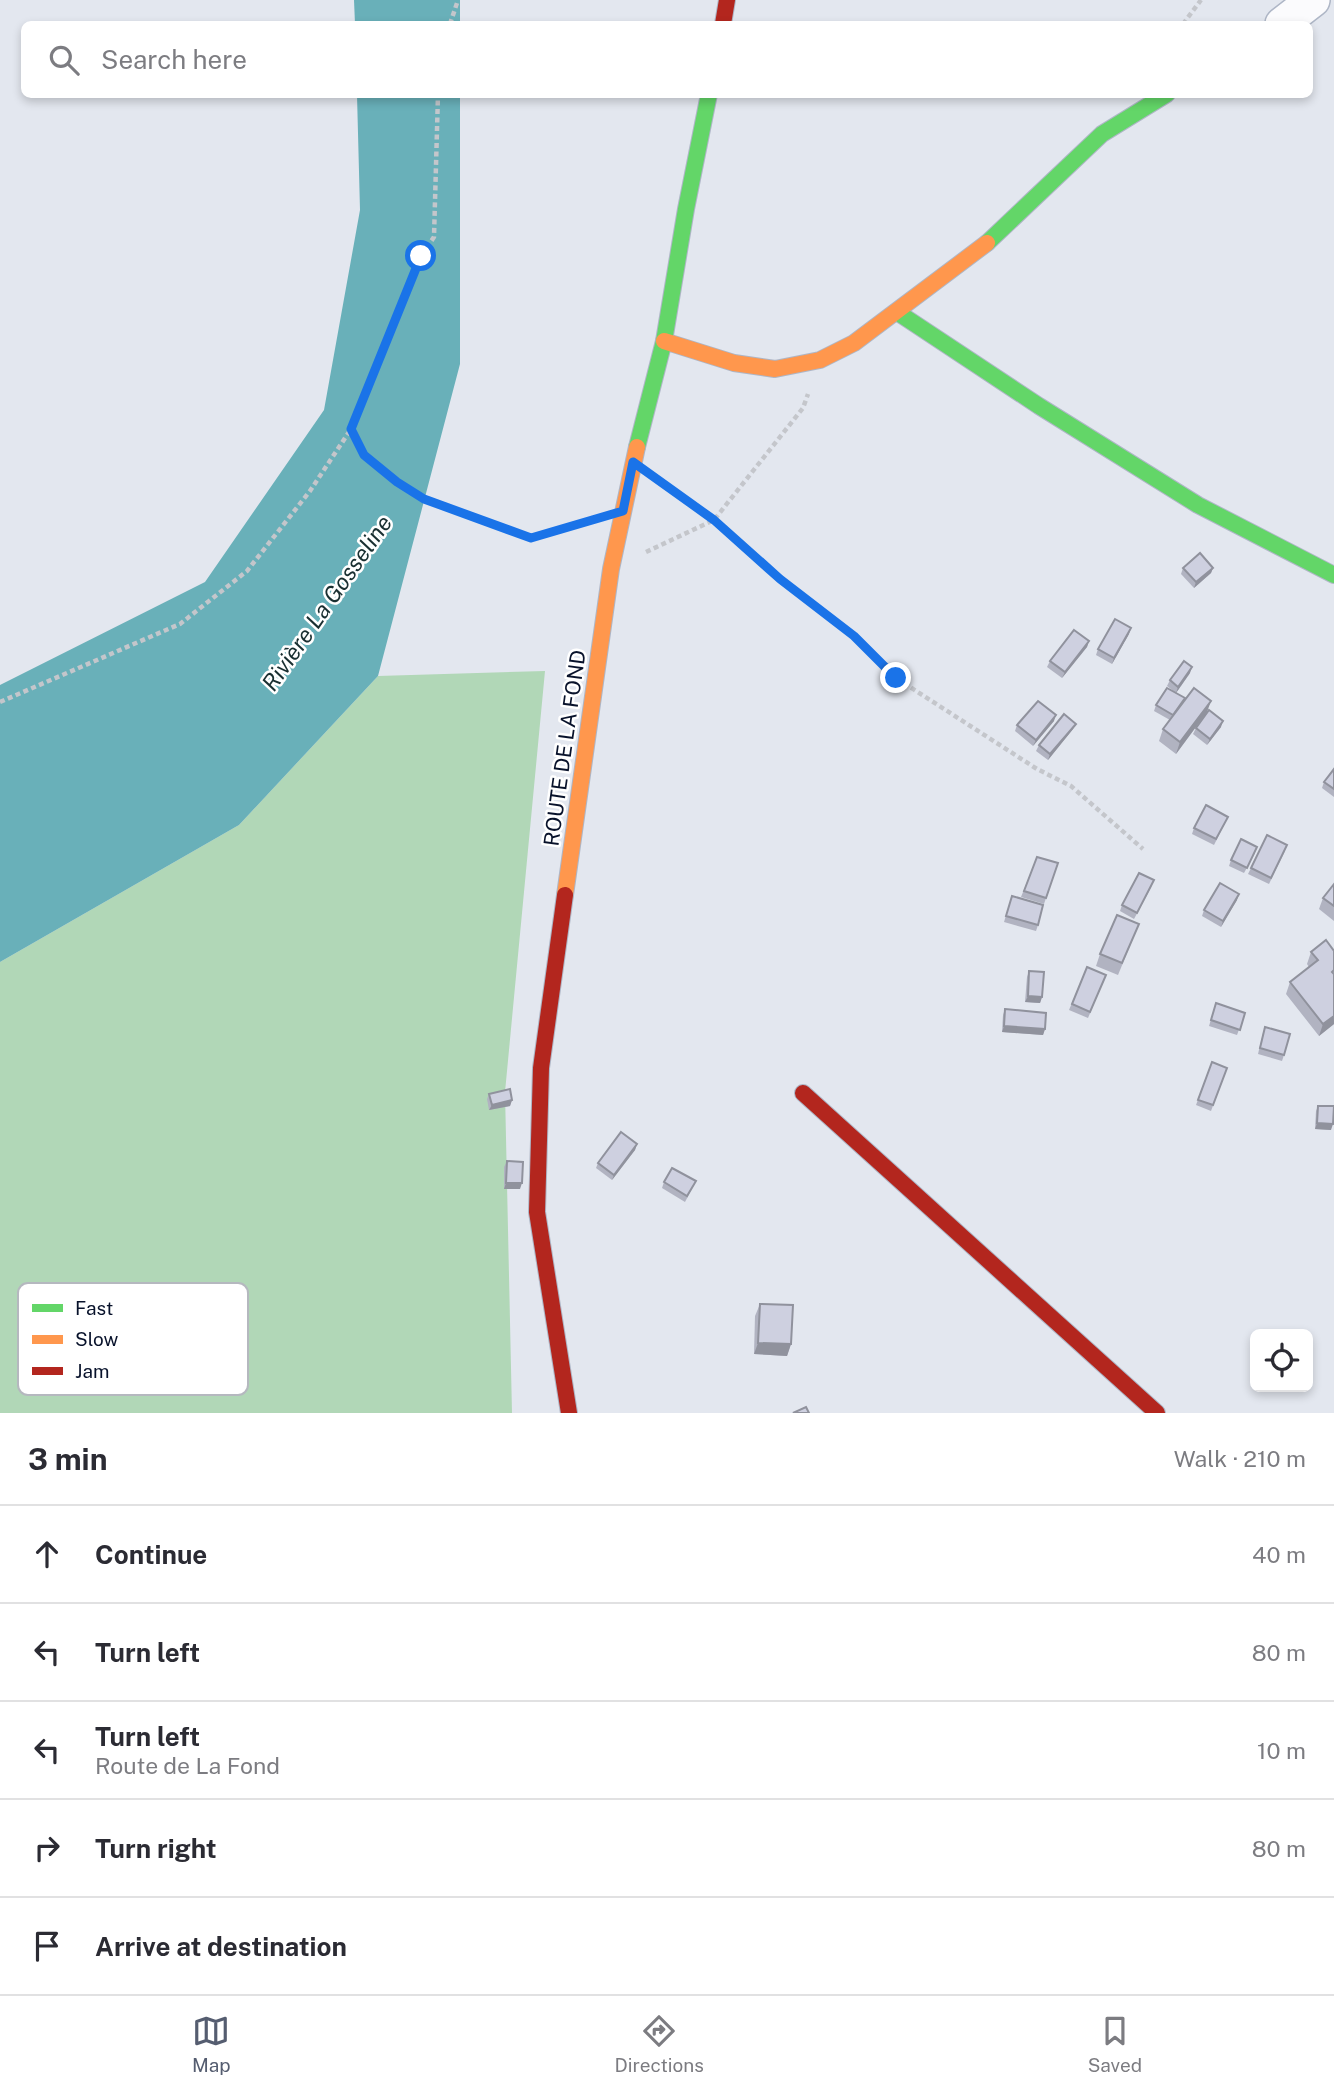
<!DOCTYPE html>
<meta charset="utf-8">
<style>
body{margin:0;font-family:"Public Sans",sans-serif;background:#f7f7f7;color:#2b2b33}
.controls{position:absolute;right:21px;bottom:21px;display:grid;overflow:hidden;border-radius:10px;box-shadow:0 4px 10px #0003}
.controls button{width:63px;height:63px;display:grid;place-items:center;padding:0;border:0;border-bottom:2px solid #e1e1e2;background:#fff;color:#2b2b33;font:35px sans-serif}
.stop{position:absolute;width:21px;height:21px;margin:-16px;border:5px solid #1a73e8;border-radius:50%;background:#fff}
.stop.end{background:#1a73e8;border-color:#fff;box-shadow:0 2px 7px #0008}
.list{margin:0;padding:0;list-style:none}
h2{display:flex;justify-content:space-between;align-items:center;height:91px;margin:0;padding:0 28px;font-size:30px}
h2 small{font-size:23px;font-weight:400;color:#7c7c81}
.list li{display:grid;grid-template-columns:46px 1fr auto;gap:21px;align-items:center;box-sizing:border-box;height:98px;padding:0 28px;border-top:2px solid #e1e1e2}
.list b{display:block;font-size:26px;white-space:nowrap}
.list p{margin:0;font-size:23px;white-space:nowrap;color:#7c7c81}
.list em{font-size:23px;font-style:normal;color:#7c7c81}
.icon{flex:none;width:38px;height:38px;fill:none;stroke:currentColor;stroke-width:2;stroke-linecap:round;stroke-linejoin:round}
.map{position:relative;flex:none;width:1334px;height:1413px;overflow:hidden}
.search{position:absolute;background:#fff;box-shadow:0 4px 10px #0003;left:21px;right:21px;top:21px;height:77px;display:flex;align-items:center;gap:18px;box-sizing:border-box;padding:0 24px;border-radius:10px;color:#7c7c81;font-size:26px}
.sheet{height:581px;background:#fff}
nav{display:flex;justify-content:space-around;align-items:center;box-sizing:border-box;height:98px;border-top:2px solid #e1e1e2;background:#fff;font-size:19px;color:#7c7c81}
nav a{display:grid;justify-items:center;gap:4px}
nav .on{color:#555d70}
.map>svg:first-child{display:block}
</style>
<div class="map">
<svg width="1334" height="1413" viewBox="0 0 1334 1413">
<rect width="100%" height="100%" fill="#e3e7ef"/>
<path fill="#b1d7b7" d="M545 671 505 1092 512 1413H0V962L239 825 378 676Z"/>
<g fill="#69b0b9">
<path d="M354 0H460V24H355Z"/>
<path d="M357 95H460V364L378 676 239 825 0 962V685L205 582 324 410 360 210Z"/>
</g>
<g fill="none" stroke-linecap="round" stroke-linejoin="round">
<g stroke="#aeb6c6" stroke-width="36">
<path id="street" d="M1282 24 1313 0"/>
</g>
<g stroke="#aeb6c6" stroke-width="18">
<g id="fast">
<path d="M987 243 1102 134 1167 94"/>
<path d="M897 312 1039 406 1198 505 1334 575"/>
<path d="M637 447 664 341 686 209 709 94"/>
</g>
</g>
<g stroke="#aeb6c6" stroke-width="18">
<g id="slow">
<path d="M664 341 734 363 775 369 820 360 854 343 987 243"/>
<path d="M565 895 611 569 637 447"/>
</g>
</g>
<g stroke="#aeb6c6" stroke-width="18">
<g id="jam">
<path d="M723 24 727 0"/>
<path d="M565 895 541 1068 537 1212 569 1413"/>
<path d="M803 1093 1157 1413"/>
</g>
</g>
<g stroke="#c4c6cb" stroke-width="4.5" stroke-dasharray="5 3.5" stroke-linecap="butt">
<path d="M450 24 458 0"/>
<path d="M1183 24 1201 0"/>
<path d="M351 430 364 455 397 482 424 499 531 538 587 521"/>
<path d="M662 483 714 520 780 579 854 636 896 678 1037 769 1071 786 1143 849"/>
<path d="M646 552 714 520 803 408 808 394"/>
<path d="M0 702 180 624 247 571 310 491 351 429 421 256 434 237 438 94"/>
</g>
<use href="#street" stroke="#fbfbfd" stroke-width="33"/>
<use href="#fast" stroke="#63d668" stroke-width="16"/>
<use href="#slow" stroke="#ff974d" stroke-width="16"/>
<use href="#jam" stroke="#b3261e" stroke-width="16"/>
</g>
<g fill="#b1b3c1">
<path d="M1183 568H1213L1211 573 1194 588 1181 574Z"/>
<path d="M1129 634 1112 664 1096 655 1098 649Z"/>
<path d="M1089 641 1087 647 1062 678 1047 667 1050 661Z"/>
<path d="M1190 673 1176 693 1167 686 1170 680Z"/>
<path d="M1185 698 1183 703 1207 712 1176 754 1159 741 1163 729 1170 720 1154 711 1156 705Z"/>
<path d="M1054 721 1033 746 1015 731 1017 725Z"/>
<path d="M1221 727 1207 745 1193 734 1196 728Z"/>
<path d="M1073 729 1048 760 1036 751 1039 745Z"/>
<path d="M1334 769V797L1322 788 1324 782Z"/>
<path d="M1228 817 1214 845 1192 834 1194 828Z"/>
<path d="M1285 851 1269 884 1248 874 1251 868Z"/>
<path d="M1255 853 1244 873 1229 866 1231 860Z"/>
<path d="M1037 857 1058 863 1044 904 1021 897Z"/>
<path d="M1334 884V921L1319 909 1323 898Z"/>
<path d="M1152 886 1134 919 1120 911 1122 905Z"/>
<path d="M1237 900 1221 927 1202 916 1204 910Z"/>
<path d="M1010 902 1038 925 1036 931 1004 922Z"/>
<path d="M1139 924 1118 975 1096 966 1100 954Z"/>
<path d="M1334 951V1024L1319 1036 1286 994 1290 982 1309 967 1307 964 1311 952Z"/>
<path d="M1087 967 1106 975 1088 1018 1069 1010Z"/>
<path d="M1029 971 1042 997 1040 1003 1025 1002 1027 977Z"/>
<path d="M1216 1003 1245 1013 1237 1035 1209 1026Z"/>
<path d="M1005 1009 1045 1029 1043 1035 1002 1032 1003 1015Z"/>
<path d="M1263 1033 1284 1055 1282 1061 1258 1054Z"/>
<path d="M1212 1062 1227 1068 1211 1111 1196 1105Z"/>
<path d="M489 1094 512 1100 510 1106 489 1110 487 1099Z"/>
<path d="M1318 1106 1331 1130 1315 1129 1316 1111Z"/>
<path d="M637 1144 635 1150 612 1180 596 1168 598 1163Z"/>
<path d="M507 1161 520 1189H504V1167Z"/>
<path d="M696 1181 685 1202 662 1188 664 1182Z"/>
<path d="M760 1304 791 1344 787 1356 754 1354 755 1316Z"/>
</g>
<g fill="#90929d">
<path d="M1213 568 1211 573 1194 588 1196 582Z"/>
<path d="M1131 628 1129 634 1112 664 1114 658Z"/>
<path d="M1089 641 1087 647 1062 678 1065 672Z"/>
<path d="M1192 667 1190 673 1176 693 1178 687Z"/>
<path d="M1211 701 1207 712 1176 754 1180 742Z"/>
<path d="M1056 715 1054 721 1033 746 1036 740Z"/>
<path d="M1223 721 1221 727 1207 745 1210 739Z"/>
<path d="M1076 724 1073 729 1048 760 1050 754Z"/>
<path d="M1239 894 1237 900 1221 927 1223 921Z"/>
<path d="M1028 996 1042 997 1040 1003 1025 1002Z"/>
<path d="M1334 1016V1024L1319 1036 1323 1024Z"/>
<path d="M1004 1026 1045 1029 1043 1035 1002 1032Z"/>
<path d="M512 1100 510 1106 489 1110 492 1105Z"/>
<path d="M1317 1123 1333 1124 1331 1130 1315 1129Z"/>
<path d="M637 1144 635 1150 612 1180 614 1175Z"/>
<path d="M506 1183H522L520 1189H504Z"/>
<path d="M758 1343 791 1344 787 1356 754 1354Z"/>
</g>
<g fill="#ced0e0" stroke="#90929d" stroke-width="2">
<path d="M1200 553 1213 568 1196 582 1183 568Z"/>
<path d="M1115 619 1131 628 1114 658 1098 649Z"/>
<path d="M1074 630 1089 641 1065 672 1050 661Z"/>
<path d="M1184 661 1192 667 1178 687 1170 680Z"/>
<path d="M1167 688 1185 698 1173 715 1156 705Z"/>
<path d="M1194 688 1211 701 1180 742 1163 729Z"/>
<path d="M1038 701 1056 715 1036 740 1017 725Z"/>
<path d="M1209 710 1223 721 1210 739 1196 728Z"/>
<path d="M1064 714 1076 724 1050 754 1039 745Z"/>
<path d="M1334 769V789L1324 782Z"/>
<path d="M1206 805 1228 817 1216 839 1194 828Z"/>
<path d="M1267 835 1287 845 1271 878 1251 868Z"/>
<path d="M1241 839 1257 847 1247 868 1231 860Z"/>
<path d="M1037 857 1058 863 1046 898 1024 891Z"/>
<path d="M1139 873 1154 880 1137 913 1122 905Z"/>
<path d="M1220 883 1239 894 1223 921 1204 910Z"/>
<path d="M1334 884V906L1323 898Z"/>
<path d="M1012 896 1043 905 1038 925 1006 916Z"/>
<path d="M1117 915 1139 924 1122 963 1100 954Z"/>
<path d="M1326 940 1334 951V970L1332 972 1334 974V1016L1323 1024 1290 982 1318 960 1311 952Z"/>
<path d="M1087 967 1106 975 1090 1012 1072 1004Z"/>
<path d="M1029 971 1044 972 1042 997 1028 996Z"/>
<path d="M1216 1003 1245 1013 1240 1030 1211 1020Z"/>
<path d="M1005 1009 1046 1013 1045 1029 1004 1026Z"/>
<path d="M1265 1027 1290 1034 1284 1055 1260 1048Z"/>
<path d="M1212 1062 1227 1068 1213 1105 1198 1100Z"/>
<path d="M510 1089 512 1100 492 1105 489 1094Z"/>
<path d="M1318 1106H1334L1333 1124 1317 1123Z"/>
<path d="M621 1132 637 1144 614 1175 598 1163Z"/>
<path d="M507 1161 523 1162 522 1183H506Z"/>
<path d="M672 1168 696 1181 687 1196 664 1182Z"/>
<path d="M760 1304 793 1305 791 1344 758 1343Z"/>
<path d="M806 1407 809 1413H793Z"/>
</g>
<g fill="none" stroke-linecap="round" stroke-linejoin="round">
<path stroke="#1a73e8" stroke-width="9" d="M421 256 351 429 364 455 397 482 424 499 531 538 623 511 633 462 714 520 780 579 854 636 896 678"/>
</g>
<g text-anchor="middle" stroke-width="5" stroke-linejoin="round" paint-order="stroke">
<g font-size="21" fill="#08122b" stroke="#fff">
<text transform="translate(565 748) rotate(-82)" y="7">ROUTE DE LA FOND</text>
</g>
<g font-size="23" font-style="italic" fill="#192f31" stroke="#fff">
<text transform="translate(327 603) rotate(-55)" y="8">Rivière La Gosseline</text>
</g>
</g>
<rect x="18" y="1283" width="230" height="112" rx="10" fill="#fff" stroke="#b5b8bf" stroke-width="2"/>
<rect x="32" y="1304" width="31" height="8" fill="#63d668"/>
<rect x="32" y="1335" width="31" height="9" fill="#ff974d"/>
<rect x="32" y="1367" width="31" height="8" fill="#b3261e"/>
<g font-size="19" fill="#08122b">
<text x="75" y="1315">Fast</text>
<text x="75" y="1346">Slow</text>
<text x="75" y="1378">Jam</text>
</g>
</svg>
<div class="controls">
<button><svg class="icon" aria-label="locate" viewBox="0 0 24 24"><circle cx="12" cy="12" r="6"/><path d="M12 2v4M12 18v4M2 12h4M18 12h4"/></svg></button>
</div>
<div class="stop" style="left:421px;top:256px"></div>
<div class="stop end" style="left:896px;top:678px"></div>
<div class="search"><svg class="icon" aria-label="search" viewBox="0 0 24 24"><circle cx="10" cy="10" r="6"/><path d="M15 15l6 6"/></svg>Search here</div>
</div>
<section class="sheet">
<h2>3 min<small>Walk · 210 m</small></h2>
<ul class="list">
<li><svg class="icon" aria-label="ahead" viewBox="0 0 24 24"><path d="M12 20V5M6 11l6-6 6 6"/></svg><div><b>Continue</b></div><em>40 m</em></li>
<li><svg class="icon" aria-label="left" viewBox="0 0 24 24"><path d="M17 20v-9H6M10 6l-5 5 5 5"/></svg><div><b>Turn left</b></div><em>80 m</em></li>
<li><svg class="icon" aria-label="left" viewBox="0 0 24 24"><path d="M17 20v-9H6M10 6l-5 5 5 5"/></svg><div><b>Turn left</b><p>Route de La Fond</p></div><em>10 m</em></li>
<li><svg class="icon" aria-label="right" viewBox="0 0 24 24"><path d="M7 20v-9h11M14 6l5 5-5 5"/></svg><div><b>Turn right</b></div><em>80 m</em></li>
<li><svg class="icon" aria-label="arrive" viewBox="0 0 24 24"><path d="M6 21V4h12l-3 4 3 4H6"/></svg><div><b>Arrive at destination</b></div></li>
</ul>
</section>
<nav>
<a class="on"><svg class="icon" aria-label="map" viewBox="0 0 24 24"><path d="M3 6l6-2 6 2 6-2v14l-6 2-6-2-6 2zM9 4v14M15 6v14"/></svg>Map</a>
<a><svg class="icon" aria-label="directions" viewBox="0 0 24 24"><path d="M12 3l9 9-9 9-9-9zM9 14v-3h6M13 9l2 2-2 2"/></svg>Directions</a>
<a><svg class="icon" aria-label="saved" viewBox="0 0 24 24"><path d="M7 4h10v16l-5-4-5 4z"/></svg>Saved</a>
</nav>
